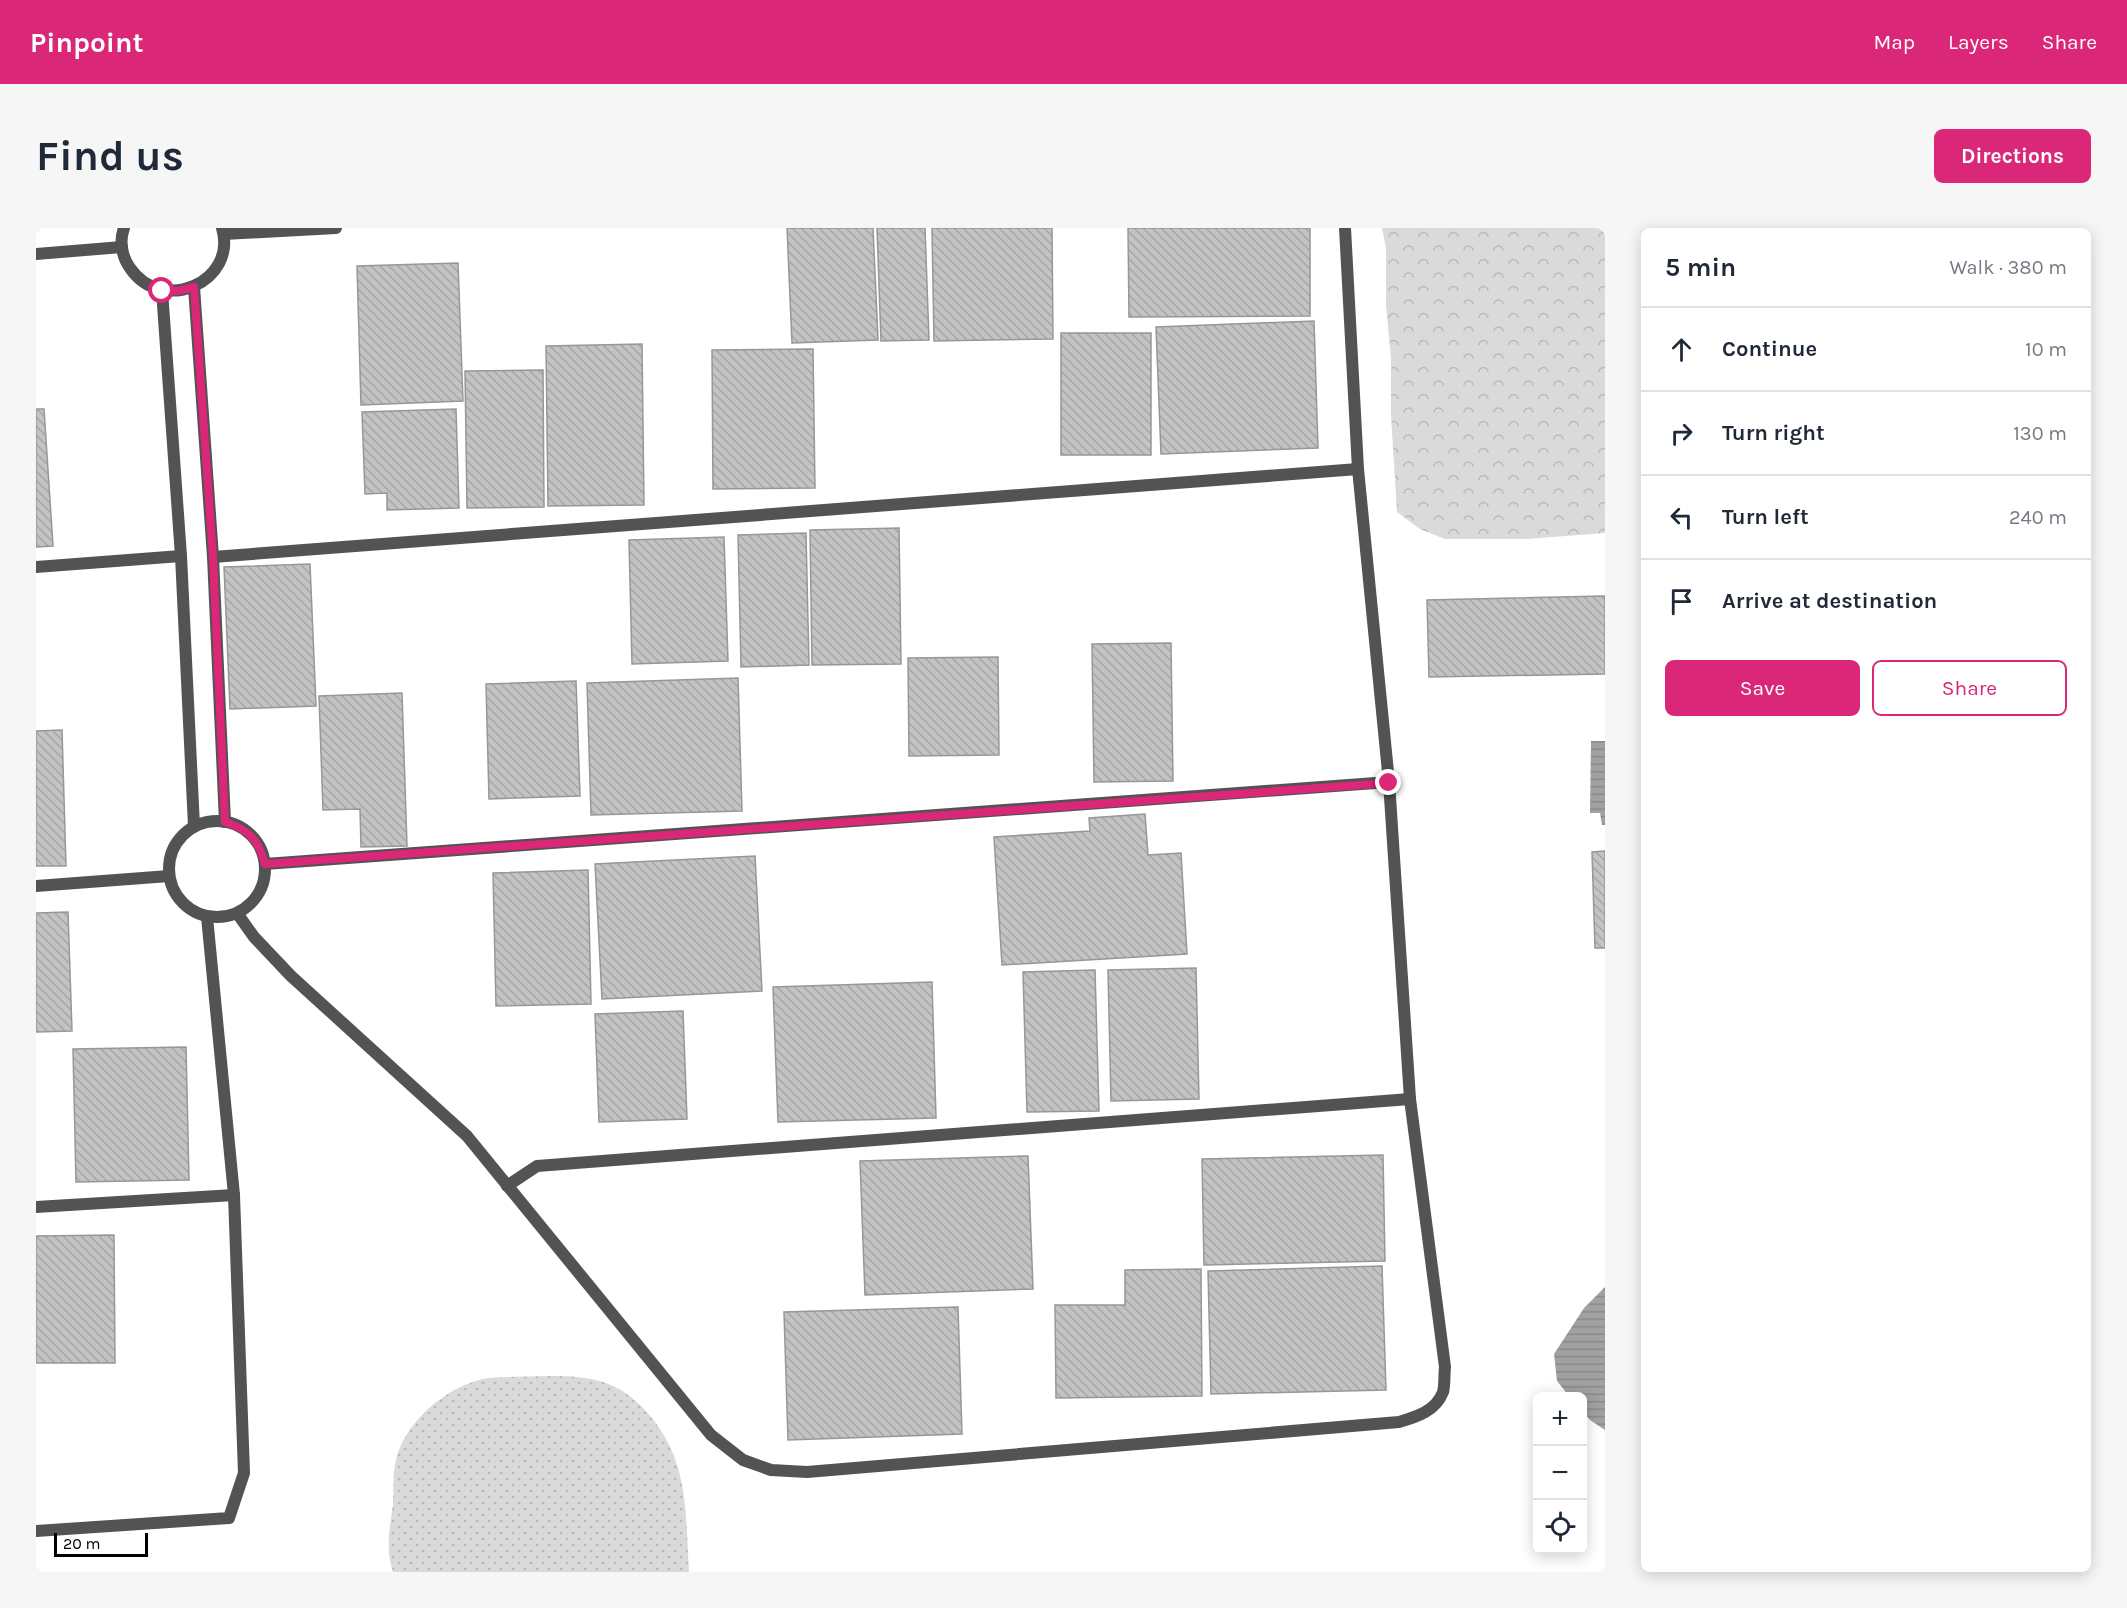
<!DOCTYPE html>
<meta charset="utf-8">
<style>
body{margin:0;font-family:Karla,sans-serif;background:#f6f6f7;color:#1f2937}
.controls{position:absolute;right:18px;bottom:18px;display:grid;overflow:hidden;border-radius:9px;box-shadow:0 3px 15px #0003}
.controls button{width:54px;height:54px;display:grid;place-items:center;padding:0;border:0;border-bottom:2px solid #e0e1e3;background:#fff;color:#1f2937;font:30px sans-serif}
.scale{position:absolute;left:18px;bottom:15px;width:94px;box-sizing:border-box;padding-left:6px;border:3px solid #000;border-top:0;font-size:16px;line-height:21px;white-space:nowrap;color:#000;-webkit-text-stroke:4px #fff;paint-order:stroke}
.stop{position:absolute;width:18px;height:18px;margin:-14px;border:4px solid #db2777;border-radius:50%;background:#fff}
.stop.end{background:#db2777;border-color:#fff;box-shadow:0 2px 6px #0008}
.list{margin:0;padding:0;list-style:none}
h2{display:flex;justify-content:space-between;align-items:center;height:78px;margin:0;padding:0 24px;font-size:26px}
h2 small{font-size:20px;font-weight:400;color:#747a83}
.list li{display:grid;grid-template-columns:39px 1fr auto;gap:18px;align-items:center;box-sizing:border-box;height:84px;padding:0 24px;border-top:2px solid #e0e1e3}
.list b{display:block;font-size:22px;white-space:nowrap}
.list em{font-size:20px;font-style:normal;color:#747a83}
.actions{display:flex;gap:12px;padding:18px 24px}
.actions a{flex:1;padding:14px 0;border:2px solid #db2777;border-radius:9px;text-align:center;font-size:21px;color:#db2777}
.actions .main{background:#db2777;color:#fff}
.icon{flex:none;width:33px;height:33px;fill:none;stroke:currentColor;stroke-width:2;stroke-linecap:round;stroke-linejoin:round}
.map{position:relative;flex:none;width:1569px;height:1344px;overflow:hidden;border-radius:9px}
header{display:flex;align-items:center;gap:36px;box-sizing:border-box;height:84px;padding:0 30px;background:#db2777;color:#fff}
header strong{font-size:28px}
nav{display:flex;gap:33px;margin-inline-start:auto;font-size:21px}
.intro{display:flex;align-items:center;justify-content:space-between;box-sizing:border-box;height:144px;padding:0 36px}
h1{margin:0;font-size:42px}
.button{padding:15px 27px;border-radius:9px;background:#db2777;color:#fff;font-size:21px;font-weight:700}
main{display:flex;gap:36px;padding:0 36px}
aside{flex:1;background:#fff;border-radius:9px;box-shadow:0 3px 15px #0003}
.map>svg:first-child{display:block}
</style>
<header>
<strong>Pinpoint</strong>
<nav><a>Map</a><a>Layers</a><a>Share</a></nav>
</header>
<div class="intro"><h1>Find us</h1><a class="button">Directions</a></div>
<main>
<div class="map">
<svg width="1569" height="1344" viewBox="0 0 1569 1344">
<defs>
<pattern id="grass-dots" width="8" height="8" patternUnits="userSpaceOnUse" patternTransform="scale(1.5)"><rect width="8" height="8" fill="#dadada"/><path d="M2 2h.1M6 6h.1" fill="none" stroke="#b9b9b9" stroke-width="1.8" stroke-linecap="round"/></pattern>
<pattern id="forest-crowns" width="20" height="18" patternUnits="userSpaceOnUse" patternTransform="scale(1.5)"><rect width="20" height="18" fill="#dadada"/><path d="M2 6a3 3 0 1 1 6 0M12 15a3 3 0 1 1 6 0" fill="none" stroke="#b9b9b9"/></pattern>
<pattern id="water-rules" width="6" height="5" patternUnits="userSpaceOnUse" patternTransform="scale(1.5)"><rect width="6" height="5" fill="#a1a1a1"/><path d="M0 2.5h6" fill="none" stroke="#898989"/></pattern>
<pattern id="building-back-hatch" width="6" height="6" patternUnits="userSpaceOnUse" patternTransform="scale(1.5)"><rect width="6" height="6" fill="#c3c3c3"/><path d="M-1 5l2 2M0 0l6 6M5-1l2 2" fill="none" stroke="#a6a6a6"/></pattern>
</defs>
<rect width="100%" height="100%" fill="#fff"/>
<path fill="url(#grass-dots)" d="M471 1149C502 1149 537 1145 567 1154 585 1160 595 1168 608 1181 654 1230 649 1282 653 1344H357C349 1320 354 1300 357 1276 358 1259 356 1238 363 1222 376 1189 410 1161 443 1152 452 1149 462 1150 471 1149Z"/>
<path fill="url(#forest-crowns)" d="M1346 0H1569V305L1490 311H1409L1384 301 1361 284 1355 188V130L1350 78V20Z"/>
<g fill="url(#water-rules)">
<path d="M1555 513H1569V597H1566L1564 585H1554Z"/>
<path d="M1569 1059V1202L1554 1192 1547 1184 1546 1168H1533L1521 1153 1518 1126 1548 1080Z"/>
</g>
<g fill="url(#building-back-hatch)" stroke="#979797" stroke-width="1.5">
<path d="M751 0H837L842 112 756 115Z"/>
<path d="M841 0H889L893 112 845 113Z"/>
<path d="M896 0H1016L1017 111 898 113Z"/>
<path d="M1092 0H1274V88L1093 89Z"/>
<path d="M422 35 427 173 325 177 321 38Z"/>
<path d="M1278 93 1282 220 1125 226 1120 99Z"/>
<rect x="1025" y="105" width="90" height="122"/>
<path d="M606 116 608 277 512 278 510 118Z"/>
<path d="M777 121 779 260 677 261 676 122Z"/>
<path d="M507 142 508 279 431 280 429 143Z"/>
<path d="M0 181H8L17 318 0 319Z"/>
<path d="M420 181 423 280 351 282V265L329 266 326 184Z"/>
<path d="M863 300 865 436 776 437 774 302Z"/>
<path d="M770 305 773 437 705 439 702 307Z"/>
<path d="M688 309 692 433 596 436 593 312Z"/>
<path d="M274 336 280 478 194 481 188 339Z"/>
<path d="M1569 368V446L1393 449 1391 372Z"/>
<path d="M1135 415 1137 553 1058 554 1056 416Z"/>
<path d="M962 429 963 527 873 528 872 430Z"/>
<path d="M702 450 706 583 555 587 551 455Z"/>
<path d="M540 453 544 568 453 571 450 456Z"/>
<path d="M366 465 371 618 325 619 324 581 287 582 283 468Z"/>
<path d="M26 502 30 638H0V503Z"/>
<path d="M1109 586 1112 627 1145 625 1151 726 966 737 958 609 1054 603 1053 590Z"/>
<path d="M1569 623V720H1559L1556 624Z"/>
<path d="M719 628 726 763 566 771 559 636Z"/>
<path d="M552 642 555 776 460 778 457 645Z"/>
<path d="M32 684 36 803 0 804V685Z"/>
<path d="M1160 740 1163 871 1075 873 1072 742Z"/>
<path d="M1059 742 1063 883 991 884 987 744Z"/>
<path d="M896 754 900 890 742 894 737 759Z"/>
<path d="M647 783 651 891 563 894 559 786Z"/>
<path d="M150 819 153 952 40 954 37 821Z"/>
<path d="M1347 927 1349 1033 1168 1037 1166 931Z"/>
<path d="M992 928 997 1061 829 1067 824 933Z"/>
<path d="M78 1007 79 1135H0V1008Z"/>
<path d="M1346 1038 1350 1162 1175 1166 1172 1043Z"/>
<path d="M1165 1041 1166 1168 1020 1170 1019 1077H1089V1042Z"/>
<path d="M922 1079 926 1206 752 1212 748 1084Z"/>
</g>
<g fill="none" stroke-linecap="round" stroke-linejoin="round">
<g stroke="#535353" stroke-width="12">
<path d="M88 0C83 13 86 29 94 40 126 87 202 54 186 0"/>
<path d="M188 6 300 0"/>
<path d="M0 26 86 19"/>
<path d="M158 59 177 329 189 594"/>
<path d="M126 63 145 328 158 598"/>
<path d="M177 329 1322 241"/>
<path d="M0 339 145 328"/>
<circle cx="181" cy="641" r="48"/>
<path d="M229 636 1353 554"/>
<path d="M0 658 133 648"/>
<path d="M201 685 218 709 255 748 431 908 675 1207 707 1232 735 1242 771 1244 1363 1194C1380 1189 1400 1183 1407 1164 1409 1157 1408 1147 1409 1139L1374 871 1353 554 1322 241 1309 0"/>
<path d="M471 958 501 938 1374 871"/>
<path d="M0 979 198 967"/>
<path d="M0 1303 193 1290 208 1245 198 967 171 689"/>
</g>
</g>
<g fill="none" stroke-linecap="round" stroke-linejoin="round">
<path stroke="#db2777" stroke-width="8" d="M126 63H142L158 59 177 329 189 594C213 602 222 611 229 636L1353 555"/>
</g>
</svg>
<div class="controls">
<button>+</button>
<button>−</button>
<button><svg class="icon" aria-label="locate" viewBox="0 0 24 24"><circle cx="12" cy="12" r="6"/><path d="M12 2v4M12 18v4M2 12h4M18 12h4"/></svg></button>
</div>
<div class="scale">20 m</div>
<div class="stop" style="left:126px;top:63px"></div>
<div class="stop end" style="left:1353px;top:555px"></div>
</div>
<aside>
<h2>5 min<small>Walk · 380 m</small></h2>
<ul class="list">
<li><svg class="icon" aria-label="ahead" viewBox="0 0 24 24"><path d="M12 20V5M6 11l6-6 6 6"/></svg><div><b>Continue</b></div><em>10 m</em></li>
<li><svg class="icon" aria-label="right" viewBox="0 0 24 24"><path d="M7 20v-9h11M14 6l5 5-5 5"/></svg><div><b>Turn right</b></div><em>130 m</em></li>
<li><svg class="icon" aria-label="left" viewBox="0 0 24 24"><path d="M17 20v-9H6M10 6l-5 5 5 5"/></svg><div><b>Turn left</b></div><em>240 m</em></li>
<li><svg class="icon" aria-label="arrive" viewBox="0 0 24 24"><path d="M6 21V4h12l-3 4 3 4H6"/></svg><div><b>Arrive at destination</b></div></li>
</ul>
<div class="actions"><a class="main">Save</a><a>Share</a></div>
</aside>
</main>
